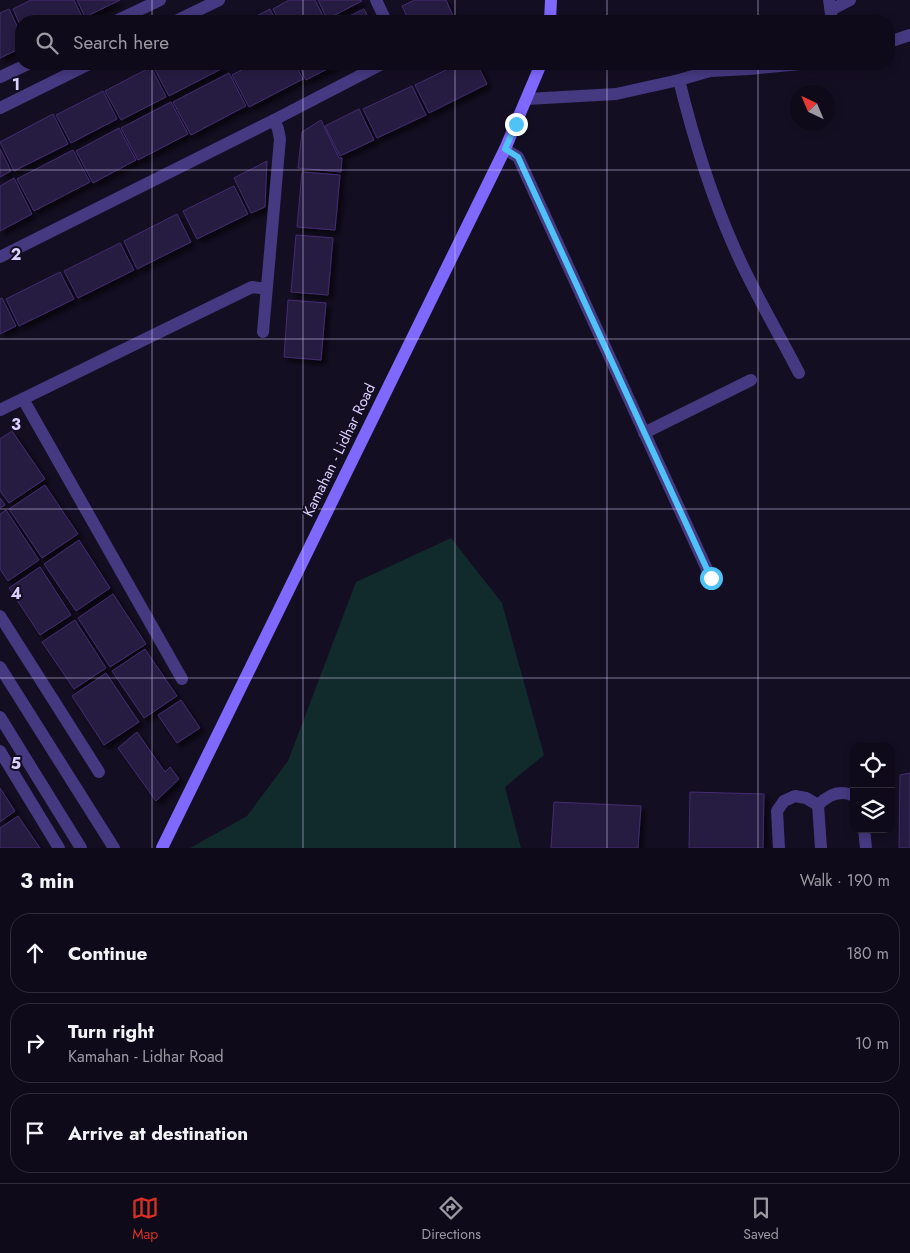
<!DOCTYPE html>
<meta charset="utf-8">
<style>
body{margin:0;font-family:Jost,sans-serif;background:#1d1827;color:#f1f3f6}
.controls{position:absolute;right:15px;bottom:15px;display:grid;overflow:hidden;border-radius:10px;box-shadow:0 2px 8px #0003}
.controls button{width:45px;height:45px;display:grid;place-items:center;padding:0;border:0;border-bottom:1px solid #2f2b39;background:#0f0a1a;color:#f1f3f6;font:25px sans-serif}
.compass{position:absolute;left:790px;top:85px;width:45px;height:45px;border-radius:50%;background:#0f0a1a;box-shadow:0 2px 8px #0003;rotate:316deg}
.stop{position:absolute;width:15px;height:15px;margin:-11px;border:4px solid #4fc3f7;border-radius:50%;background:#fff}
.stop.end{background:#4fc3f7;border-color:#fff;box-shadow:0 1px 5px #0008}
.list{margin:0;padding:0;list-style:none}
h2{display:flex;justify-content:space-between;align-items:center;height:65px;margin:0;padding:0 20px;font-size:21px}
h2 small{font-size:16px;font-weight:400;color:#9b9aa2}
.list li{display:grid;grid-template-columns:32px 1fr auto;gap:15px;align-items:center;box-sizing:border-box;height:80px;margin:0 10px 10px;padding:0 10px;border:1px solid #2f2b39;border-radius:20px}
.list b{display:block;font-size:19px;white-space:nowrap}
.list p{margin:0;font-size:16px;white-space:nowrap;color:#9b9aa2}
.list em{font-size:16px;font-style:normal;color:#9b9aa2}
.icon{flex:none;width:28px;height:28px;fill:none;stroke:currentColor;stroke-width:2;stroke-linecap:round;stroke-linejoin:round}
.map{position:relative;flex:none;width:910px;height:848px;overflow:hidden}
.search{position:absolute;background:#0f0a1a;box-shadow:0 2px 8px #0003;left:15px;right:15px;top:15px;height:55px;display:flex;align-items:center;gap:12px;box-sizing:border-box;padding:0 18px;border-radius:20px;color:#9b9aa2;font-size:19px}
.sheet{height:335px;background:#0f0a1a}
nav{display:flex;justify-content:space-around;align-items:center;box-sizing:border-box;height:70px;border-top:1px solid #2f2b39;background:#0f0a1a;font-size:14px;color:#9b9aa2}
nav a{display:grid;justify-items:center;gap:2px}
nav .on{color:#d93025}
.map>svg:first-child{display:block}
</style>
<div class="map">
<svg width="910" height="848" viewBox="0 0 910 848">
<defs>
<filter id="shadow"><feDropShadow dx="4.5" dy="4.5" stdDeviation="2.5" flood-color="#0009"/></filter>
</defs>
<rect width="100%" height="100%" fill="#140e22"/>
<path fill="#112a2c" d="M451 538 502 603 544 755 505 787 521 848H190L247 816 288 761 356 582Z"/>
<g fill="#281a43" stroke="#422d6f" filter="url(#shadow)">
<path d="M31 0H74L83 19 78 21H21V27L13 9Z"/>
<path d="M77 0H120L85 17Z"/>
<path d="M289 0H315L324 18 317 21H279L273 9Z"/>
<path d="M318 0H361L362 1 327 19Z"/>
<path d="M415 0H446L453 16 443 21H409L402 6Z"/>
<path d="M9 9 21 34V48L0 58V13Z"/>
<path d="M270 9 276 21H247Z"/>
<path d="M364 9 370 21H339Z"/>
<path d="M162 64H223L225 67 169 96 154 68Z"/>
<path d="M253 64H295L303 79 249 107 232 75Z"/>
<path d="M298 64H337L306 80Z"/>
<path d="M458 64H477L487 84 429 113 415 85Z"/>
<path d="M151 67 166 97 121 120 105 91Z"/>
<path d="M229 73 246 106 191 135 173 102Z"/>
<path d="M412 86 426 115 377 138 363 109Z"/>
<path d="M103 91 117 119 71 143 56 115Z"/>
<path d="M171 102 188 134 138 160 121 128Z"/>
<path d="M359 109 374 140 340 156 325 126Z"/>
<path d="M53 114 68 144 14 171 0 142Z"/>
<path d="M321 120 339 158H342L341 172 298 168 302 132Z"/>
<path d="M119 128 136 160 93 183 76 151Z"/>
<path d="M0 149 11 171 0 177Z"/>
<path d="M73 150 90 182 34 211 17 179Z"/>
<path d="M267 161 265 207 251 213 234 178Z"/>
<path d="M302 172 340 175 335 230 297 227Z"/>
<path d="M14 178 32 214 0 231V186Z"/>
<path d="M234 186 248 214 197 239 183 211Z"/>
<path d="M177 214 191 242 137 269 124 241Z"/>
<path d="M296 235 333 238 328 295 291 292Z"/>
<path d="M120 243 134 270 78 298 64 271Z"/>
<path d="M60 272 74 299 19 326 6 299Z"/>
<path d="M2 298 16 326 0 334V299Z"/>
<path d="M288 300 326 303 321 360 284 357Z"/>
<path d="M12 431 45 479 9 503 0 491V439Z"/>
<path d="M45 485 78 534 42 558 9 509Z"/>
<path d="M0 498 5 505 0 508Z"/>
<path d="M6 510 39 560 8 581 0 569V514Z"/>
<path d="M79 540 110 588 76 611 44 564Z"/>
<path d="M40 567 71 615 40 635 9 588Z"/>
<path d="M113 594 146 644 110 667 78 618Z"/>
<path d="M75 620 106 668 74 689 42 642Z"/>
<path d="M145 649 177 696 144 718 112 671Z"/>
<path d="M106 673 139 722 104 745 72 696Z"/>
<path d="M181 700 200 728 177 743 158 715Z"/>
<path d="M137 732 165 772 170 767 179 779 156 801 118 748Z"/>
<path d="M910 773V848H899L900 775Z"/>
<path d="M0 788 15 811 0 822Z"/>
<path d="M690 792 764 794 763 848H689Z"/>
<path d="M554 802 641 806 638 848H551Z"/>
<path d="M18 816 40 848H0V828Z"/>
</g>
<g fill="none" stroke-linecap="round" stroke-linejoin="round">
<g stroke="#453981" stroke-width="12">
<path d="M376 0 386 21"/>
<path d="M829 0 832 21"/>
<path d="M831 10 850 0"/>
<path d="M116 21 160 0"/>
<path d="M176 21 219 0"/>
<path d="M889 42 910 35"/>
<path d="M0 77 28 64"/>
<path d="M679 80C693 137 710 193 734 247 752 289 778 332 799 373"/>
<path d="M527 99 616 94 679 80 710 71 749 69 800 64"/>
<path d="M0 108 89 64"/>
<path d="M505 149 518 157 711 578"/>
<path d="M0 257 274 120 382 64"/>
<path d="M263 332 280 139 278 129 274 120"/>
<path d="M23 399 182 679"/>
<path d="M0 410 252 287 266 289"/>
<path d="M644 433 751 380"/>
<path d="M0 616 99 772"/>
<path d="M0 751 59 848"/>
<path d="M818 805 821 848"/>
<path d="M818 805C828 795 840 789 854 796"/>
<path d="M864 829 866 848"/>
<path d="M779 848 777 811 784 801 795 796 806 798 818 805"/>
</g>
<g stroke="#453981" stroke-width="12">
<path d="M0 667 114 848"/>
<path d="M0 717 81 848"/>
</g>
<g stroke="#7f68fd" stroke-width="12">
<path d="M550 21 551 0"/>
<path d="M162 848 505 149 541 64"/>
</g>
</g>
<g fill="none" stroke-linecap="round" stroke-linejoin="round">
<path stroke="#4fc3f7" stroke-width="6" d="M516 124 505 149 518 157 711 578"/>
</g>
<path fill="none" stroke="#dbd0fe" stroke-width="1" stroke-opacity="0.55" d="M152 0V21M303 0V21M455 0V21M607 0V21M758 0V21M152 64V848M303 64V848M455 64V848M607 64V848M758 64V848M0 170H910M0 339H910M0 509H910M0 678H910"/>
<g text-anchor="middle" stroke-width="4" stroke-linejoin="round" paint-order="stroke">
<g font-size="15" fill="#dbd0fe" stroke="#140e22">
<text transform="translate(339 450) rotate(-64)" y="5">Kamahan - Lidhar Road</text>
</g>
</g>
<g font-size="16" text-anchor="middle" font-weight="bold" fill="#dbd0fe" stroke="#140e22" stroke-width="4" stroke-linejoin="round" paint-order="stroke">
<text x="16" y="90">1</text>
<text x="16" y="260">2</text>
<text x="16" y="430">3</text>
<text x="16" y="599">4</text>
<text x="16" y="769">5</text>
</g>
</svg>
<div class="controls">
<button><svg class="icon" aria-label="locate" viewBox="0 0 24 24"><circle cx="12" cy="12" r="6"/><path d="M12 2v4M12 18v4M2 12h4M18 12h4"/></svg></button>
<button><svg class="icon" aria-label="layers" viewBox="0 0 24 24"><path d="M12 4l9 5-9 5-9-5zM3 14l9 5 9-5"/></svg></button>
</div>
<svg class="compass" viewBox="-18 -18 36 36"><path d="M0-13l5 13h-10z" fill="#e53935"/><path d="M0 13l5-13h-10z" fill="#9b9aa2"/></svg>
<div class="stop" style="left:711px;top:578px"></div>
<div class="stop end" style="left:516px;top:124px"></div>
<div class="search"><svg class="icon" aria-label="search" viewBox="0 0 24 24"><circle cx="10" cy="10" r="6"/><path d="M15 15l6 6"/></svg>Search here</div>
</div>
<section class="sheet">
<h2>3 min<small>Walk · 190 m</small></h2>
<ul class="list">
<li><svg class="icon" aria-label="ahead" viewBox="0 0 24 24"><path d="M12 20V5M6 11l6-6 6 6"/></svg><div><b>Continue</b></div><em>180 m</em></li>
<li><svg class="icon" aria-label="right" viewBox="0 0 24 24"><path d="M7 20v-9h11M14 6l5 5-5 5"/></svg><div><b>Turn right</b><p>Kamahan - Lidhar Road</p></div><em>10 m</em></li>
<li><svg class="icon" aria-label="arrive" viewBox="0 0 24 24"><path d="M6 21V4h12l-3 4 3 4H6"/></svg><div><b>Arrive at destination</b></div></li>
</ul>
</section>
<nav>
<a class="on"><svg class="icon" aria-label="map" viewBox="0 0 24 24"><path d="M3 6l6-2 6 2 6-2v14l-6 2-6-2-6 2zM9 4v14M15 6v14"/></svg>Map</a>
<a><svg class="icon" aria-label="directions" viewBox="0 0 24 24"><path d="M12 3l9 9-9 9-9-9zM9 14v-3h6M13 9l2 2-2 2"/></svg>Directions</a>
<a><svg class="icon" aria-label="saved" viewBox="0 0 24 24"><path d="M7 4h10v16l-5-4-5 4z"/></svg>Saved</a>
</nav>
